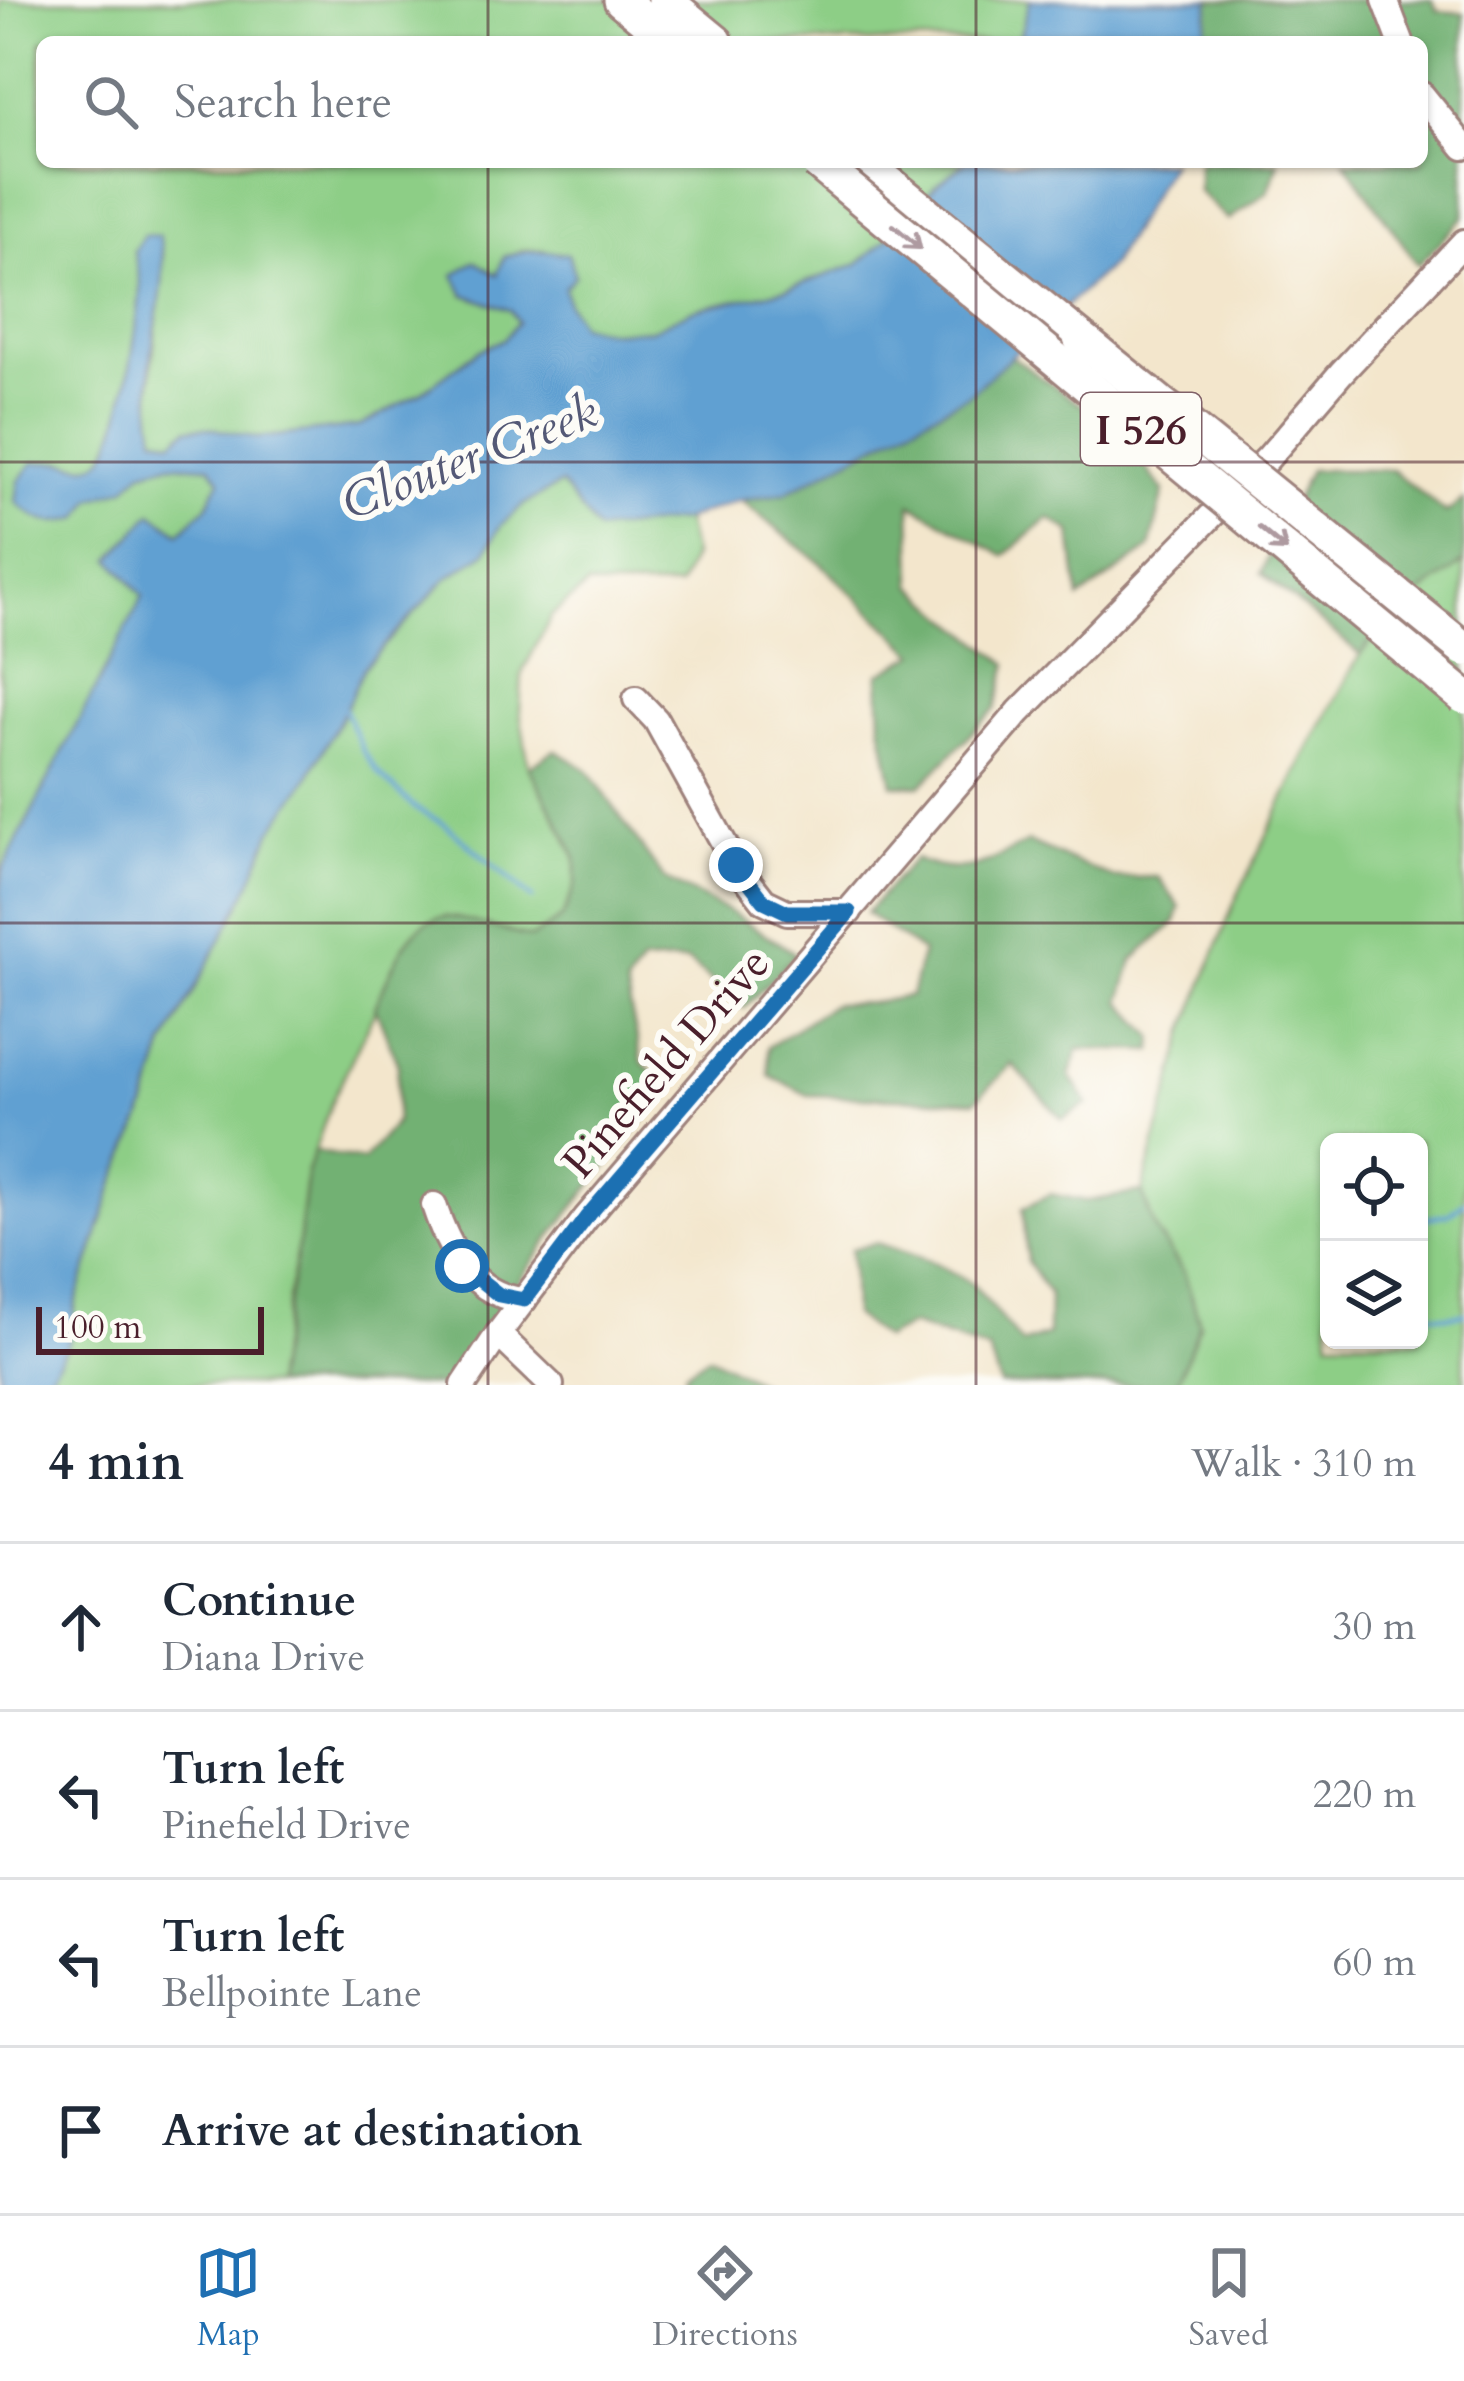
<!DOCTYPE html>
<meta charset="utf-8">
<style>
body{margin:0;font-family:Cardo,serif;background:#f6f6f7;color:#1f2937}
.controls{position:absolute;right:36px;bottom:36px;display:grid;overflow:hidden;border-radius:18px;box-shadow:0 3px 9px #0004}
.controls button{width:108px;height:108px;display:grid;place-items:center;padding:0;border:0;border-bottom:3px solid #e0e1e3;background:#fff;color:#1f2937;font:60px sans-serif}
.scale{position:absolute;left:36px;bottom:30px;width:228px;box-sizing:border-box;padding-left:12px;border:6px solid #4a1f2b;border-top:0;font-size:33px;line-height:42px;white-space:nowrap;color:#4a1f2b;-webkit-text-stroke:9px #fdfcf7;paint-order:stroke}
.stop{position:absolute;width:36px;height:36px;margin:-27px;border:9px solid #1f6fb2;border-radius:50%;background:#fff}
.stop.end{background:#1f6fb2;border-color:#fff;box-shadow:0 3px 12px #0008}
.list{margin:0;padding:0;list-style:none}
h2{display:flex;justify-content:space-between;align-items:center;height:156px;margin:0;padding:0 48px;font-size:51px}
h2 small{font-size:39px;font-weight:400;color:#747a83}
.list li{display:grid;grid-template-columns:78px 1fr auto;gap:36px;align-items:center;box-sizing:border-box;height:168px;padding:0 48px;border-top:3px solid #e0e1e3}
.list b{display:block;font-size:45px;white-space:nowrap}
.list p{margin:0;font-size:39px;white-space:nowrap;color:#747a83}
.list em{font-size:39px;font-style:normal;color:#747a83}
.icon{flex:none;width:66px;height:66px;fill:none;stroke:currentColor;stroke-width:2;stroke-linecap:round;stroke-linejoin:round}
.map{position:relative;flex:none;width:1464px;height:1385px;overflow:hidden}
.search{position:absolute;background:#fff;box-shadow:0 3px 9px #0004;left:36px;right:36px;top:36px;height:132px;display:flex;align-items:center;gap:30px;box-sizing:border-box;padding:0 42px;border-radius:18px;color:#747a83;font-size:45px}
.sheet{height:828px;background:#fff}
nav{display:flex;justify-content:space-around;align-items:center;box-sizing:border-box;height:168px;border-top:3px solid #e0e1e3;background:#fff;font-size:33px;color:#747a83}
nav a{display:grid;justify-items:center;gap:6px}
nav .on{color:#1f6fb2}
.map>svg:first-child{display:block}
</style>
<div class="map">
<svg width="1464" height="1385" viewBox="0 0 1464 1385">
<rect width="100%" height="100%" fill="#fdfcf7"/>
<filter id="ink" filterUnits="userSpaceOnUse"><feTurbulence type="fractalNoise" baseFrequency=".00833" numOctaves="2"/><feDisplacementMap in="SourceGraphic" scale="24" xChannelSelector="R" yChannelSelector="G"/><feConvolveMatrix kernelMatrix="1 2 1 2 8 2 1 2 1" color-interpolation-filters="sRGB"/></filter>
<filter id="wash" filterUnits="userSpaceOnUse"><feTurbulence type="fractalNoise" baseFrequency=".004" numOctaves="4" result="noise"/><feDisplacementMap in="SourceGraphic" scale="48" xChannelSelector="R" yChannelSelector="G"/><feGaussianBlur stdDeviation="2.7" result="paint"/><feColorMatrix in="noise" values="0 0 0 0 0 0 0 0 0 0 0 0 0 0 0 0 0 1.4 0 .05"/><feComposite in="paint" operator="in"/></filter>
<g filter="url(#wash)">
<rect width="100%" height="100%" fill="#f3e6cc"/>
<g fill="#8dce86" stroke="#6c7658" stroke-width="3" fill-rule="evenodd">
<path d="M0 0H1030L1018 42H42V162H966L936 185 885 241 858 264 788 289 693 310 650 330 611 331 580 325 568 304 564 287 543 250H524L505 257 498 275 465 295 510 309 518 322 504 339 478 351 421 393 360 426 258 438 210 428 174 441 155 437C144 375 161 315 163 254L134 251C136 263 140 276 140 288 139 319 122 443 100 461 89 470 76 465 64 462L92 499 126 488 142 471 169 464 211 466 220 480 207 506 179 534 144 596 3 868 0 893Z"/>
<path d="M561 484 647 524 685 520 693 556 679 587H602L588 585 552 615 522 673 520 712 529 767 566 836 576 859V884L562 918 531 938 445 917 409 939 332 1101 307 1172 299 1239 273 1385H44L69 1342 76 1302 116 1179 142 1118 165 1045 248 889 271 832 306 781 345 710 364 667 447 578 485 553 500 526 523 505Z"/>
<path d="M1464 562V1385H1176L1200 1324 1184 1273 1155 1229 1142 1192 1186 1030 1234 903 1308 750 1360 654 1400 608ZM1329 1142H1419V1340H1329Z"/>
</g>
<g fill="#72b173" stroke="#5e684f" stroke-width="3">
<path d="M1210 0H1432L1438 11 1464 13V217L1418 265 1345 162H1422V42H1204Z"/>
<path d="M1198 162H1279L1268 192 1228 220 1198 191Z"/>
<path d="M1011 356 1117 430 1164 491 1150 548 1079 599 1071 532 1049 518 1004 556 911 504 913 585 947 616 1008 664 996 708 921 785H893L881 725 879 674 916 654 819 562 741 501 785 493 970 394Z"/>
<path d="M1309 470H1392L1446 513 1464 500V562L1400 608 1360 654 1261 573Z"/>
<path d="M555 750 588 770 664 879 732 913 796 954 744 1008 687 961 642 963 626 986 642 1062 670 1088 559 1226 444 1385H273L299 1239 307 1172 314 1151 363 1160 396 1122 398 1065 375 1007C389 977 407 915 448 917 471 919 507 932 531 938L562 918 576 884V859L566 836 529 767Z"/>
<path d="M1028 842 1113 878 1158 877 1180 907 1176 922 1133 960 1121 1001 1154 1037 1153 1051 1079 1049 1070 1076 1088 1104 1062 1119 1012 1064 975 1101 808 1095 769 1075 768 1047 833 1004 871 1003 911 996 922 952 866 913 914 859C963 879 985 865 1028 842Z"/>
<path d="M1142 1192 1155 1229 1184 1273 1200 1324 1176 1385H1000L989 1351 911 1325 884 1339 853 1315 851 1249 877 1243 935 1263 972 1283 1022 1344 1048 1335 1049 1294 1027 1262 1023 1208 1050 1194 1087 1201Z"/>
<path d="M709 1356 765 1385H686L685 1372Z"/>
</g>
<g fill="#60a0d2" stroke="#55607e" stroke-width="3">
<path d="M1030 0H1210L1204 42H1018Z"/>
<path d="M966 162H1171L1111 265 970 394 785 493 737 501 685 520 597 531 561 484 523 505 500 526 485 553 447 578 364 667 345 710 306 781 271 832 248 889 165 1045 142 1118 116 1179 76 1302 69 1342 44 1385H0V893L3 868 143 596 111 559 152 513 180 533 207 506 220 480 210 466 169 464 142 471 126 488 92 499 80 518C50 526 39 523 16 502L19 481 33 463C42 462 52 461 62 462 74 463 87 470 99 462 122 447 139 318 140 289 140 276 136 263 134 251L144 235 159 236C169 275 157 311 152 350 149 379 150 408 155 436L173 441 188 428H210L258 438 360 426 421 393 478 351 504 339 518 322 510 310 465 295 454 275 475 261 497 275 504 257C528 249 545 250 568 254L575 276 564 288 568 304 580 325 611 331 650 330 693 310 788 289 858 264 885 241 936 185Z"/>
</g>
<g fill="none" stroke-linecap="round" stroke-linejoin="round">
<g stroke="#60a0d2" stroke-width="4.5">
<path d="M345 710 363 751 379 774 415 808 446 825 532 899"/>
<path d="M1419 1220 1448 1214 1464 1202"/>
<path d="M1419 1309C1431 1317 1450 1316 1464 1314"/>
</g>
</g>
</g>
<g filter="url(#ink)">
<g fill="none" stroke-linecap="round" stroke-linejoin="round">
<g stroke="#9e827c" stroke-width="30">
<g id="minor">
<path d="M1385 0 1401 42"/>
<path d="M1422 95 1464 147"/>
<path d="M636 699 656 720 736 865 764 901 787 912H849"/>
<path d="M434 1205C448 1248 473 1297 524 1300"/>
<path d="M498 1334 551 1385"/>
<path d="M464 1385 498 1334 586 1218 1019 712 1268 458 1341 373 1464 242"/>
</g>
</g>
<g stroke="#9e827c" stroke-width="39">
<g id="highway">
<path d="M621 0 672 42"/>
<path d="M665 0 716 42"/>
<path d="M863 162 1080 338"/>
</g>
</g>
<use href="#minor" stroke="#fff" stroke-width="24"/>
<use href="#highway" stroke="#fff" stroke-width="33"/>
<g stroke="#9e827c" stroke-width="39" stroke-linecap="butt">
<g id="highway-bridge">
<path d="M817 162 1464 697"/>
<path d="M1080 338 1464 649"/>
</g>
</g>
<use href="#highway-bridge" stroke="#fff" stroke-width="33"/>
</g>
<defs><path id="oneway-shaft" d="M-6 0H5M1.5-3L5.5 0L1.5 3" fill="none" stroke-width="1.6" stroke-linecap="round" stroke-linejoin="round" transform="scale(3)"/></defs>
<g stroke="#ae9aa0">
<use href="#oneway-shaft" transform="translate(907 237) rotate(40)"/>
<use href="#oneway-shaft" transform="translate(1273 539) rotate(40)"/>
</g>
</g>
<g fill="none" stroke-linecap="round" stroke-linejoin="round" filter="url(#ink)">
<path stroke="#1f6fb2" stroke-width="15" d="M462 1266 499 1295 524 1300 586 1218 849 912H787L764 901 736 865"/>
</g>
<path fill="none" stroke="#4a1f2b" stroke-width="3" stroke-opacity="0.55" d="M488 0V42M976 0V42M488 162V1385M976 162V1385M0 462H1464M0 923H1464"/>
<g text-anchor="middle" stroke-width="12" stroke-linejoin="round" paint-order="stroke">
<rect fill="#fdfcf7" stroke="#806168" stroke-width="3" x="1081" y="393" width="120" height="72" rx="9"/>
<g font-size="42" font-weight="bold" fill="#4a1f2b">
<text x="1141" y="444">I 526</text>
</g>
<g font-size="45" fill="#4a1f2b" stroke="#fdfcf7">
<text transform="translate(665 1062) rotate(-49)" y="16">Pinefield Drive</text>
</g>
<g font-size="48" font-style="italic" fill="#545976" stroke="#fdfcf7">
<text transform="translate(469 456) rotate(-21)" y="17">Clouter Creek</text>
</g>
</g>
</svg>
<div class="controls">
<button><svg class="icon" aria-label="locate" viewBox="0 0 24 24"><circle cx="12" cy="12" r="6"/><path d="M12 2v4M12 18v4M2 12h4M18 12h4"/></svg></button>
<button><svg class="icon" aria-label="layers" viewBox="0 0 24 24"><path d="M12 4l9 5-9 5-9-5zM3 14l9 5 9-5"/></svg></button>
</div>
<div class="scale">100 m</div>
<div class="stop" style="left:462px;top:1266px"></div>
<div class="stop end" style="left:736px;top:865px"></div>
<div class="search"><svg class="icon" aria-label="search" viewBox="0 0 24 24"><circle cx="10" cy="10" r="6"/><path d="M15 15l6 6"/></svg>Search here</div>
</div>
<section class="sheet">
<h2>4 min<small>Walk · 310 m</small></h2>
<ul class="list">
<li><svg class="icon" aria-label="ahead" viewBox="0 0 24 24"><path d="M12 20V5M6 11l6-6 6 6"/></svg><div><b>Continue</b><p>Diana Drive</p></div><em>30 m</em></li>
<li><svg class="icon" aria-label="left" viewBox="0 0 24 24"><path d="M17 20v-9H6M10 6l-5 5 5 5"/></svg><div><b>Turn left</b><p>Pinefield Drive</p></div><em>220 m</em></li>
<li><svg class="icon" aria-label="left" viewBox="0 0 24 24"><path d="M17 20v-9H6M10 6l-5 5 5 5"/></svg><div><b>Turn left</b><p>Bellpointe Lane</p></div><em>60 m</em></li>
<li><svg class="icon" aria-label="arrive" viewBox="0 0 24 24"><path d="M6 21V4h12l-3 4 3 4H6"/></svg><div><b>Arrive at destination</b></div></li>
</ul>
</section>
<nav>
<a class="on"><svg class="icon" aria-label="map" viewBox="0 0 24 24"><path d="M3 6l6-2 6 2 6-2v14l-6 2-6-2-6 2zM9 4v14M15 6v14"/></svg>Map</a>
<a><svg class="icon" aria-label="directions" viewBox="0 0 24 24"><path d="M12 3l9 9-9 9-9-9zM9 14v-3h6M13 9l2 2-2 2"/></svg>Directions</a>
<a><svg class="icon" aria-label="saved" viewBox="0 0 24 24"><path d="M7 4h10v16l-5-4-5 4z"/></svg>Saved</a>
</nav>
